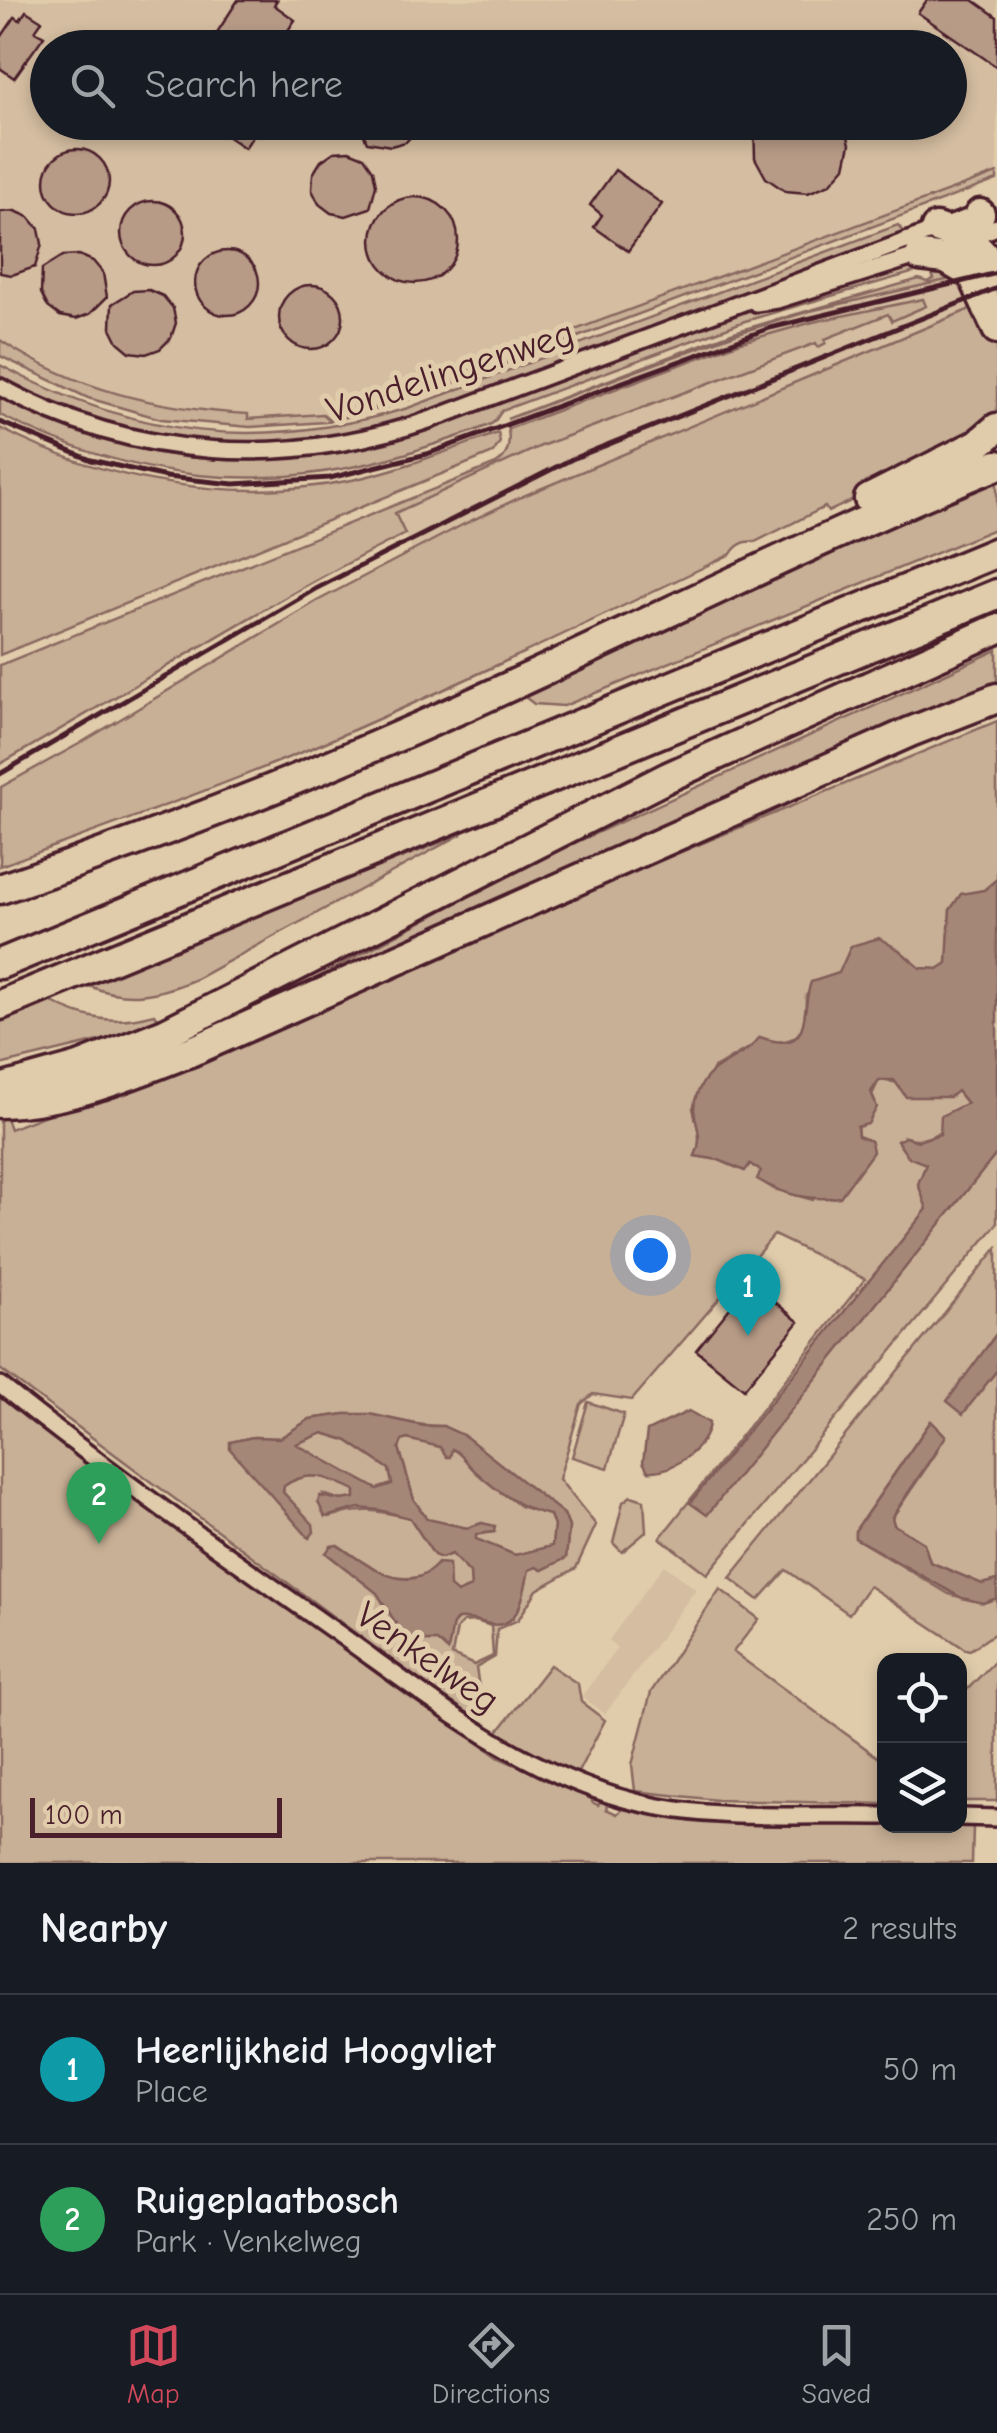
<!DOCTYPE html>
<meta charset="utf-8">
<style>
body{margin:0;font-family:"Comic Neue",sans-serif;background:#242831;color:#f1f3f6}
.controls{position:absolute;right:30px;bottom:30px;display:grid;overflow:hidden;border-radius:20px;box-shadow:0 5px 15px #0003}
.controls button{width:90px;height:90px;display:grid;place-items:center;padding:0;border:0;border-bottom:2px solid #363941;background:#171b24;color:#f1f3f6;font:50px sans-serif}
.scale{position:absolute;left:30px;bottom:25px;width:252px;box-sizing:border-box;padding-left:10px;border:5px solid #4a1f2b;border-top:0;font-size:28px;line-height:35px;white-space:nowrap;color:#4a1f2b;-webkit-text-stroke:8px #e0ccab;paint-order:stroke}
.you{position:absolute;left:650px;top:1255px;width:35px;height:35px;margin:-25px;border:8px solid #fff;border-radius:50%;background:#1a73e8;box-shadow:0 0 0 15px #1a73e833}
.badge{display:grid;place-items:center;width:65px;height:65px;border-radius:50%;background:#d1495b;color:#fff;font-size:32px;font-weight:700}
.pin{position:absolute;translate:-50% -82px;filter:drop-shadow(0 2px 5px #0008)}
.pin::after{content:'';position:absolute;top:52px;width:35px;height:30px;background:inherit;clip-path:polygon(0 0,100% 0,50% 100%)}
.list{margin:0;padding:0;list-style:none}
h2{display:flex;justify-content:space-between;align-items:center;height:130px;margin:0;padding:0 40px;font-size:42px}
h2 small{font-size:32px;font-weight:400;color:#9ea1a6}
.list li{display:grid;grid-template-columns:65px 1fr auto;gap:30px;align-items:center;box-sizing:border-box;height:150px;padding:0 40px;border-top:2px solid #363941}
.list b{display:block;font-size:38px;white-space:nowrap}
.list p{margin:0;font-size:32px;white-space:nowrap;color:#9ea1a6}
.list em{font-size:32px;font-style:normal;color:#9ea1a6}
.icon{flex:none;width:55px;height:55px;fill:none;stroke:currentColor;stroke-width:2;stroke-linecap:round;stroke-linejoin:round}
.map{position:relative;flex:none;width:997px;height:1863px;overflow:hidden}
.search{position:absolute;background:#171b24;box-shadow:0 5px 15px #0003;left:30px;right:30px;top:30px;height:110px;display:flex;align-items:center;gap:25px;box-sizing:border-box;padding:0 35px;border-radius:55px;color:#9ea1a6;font-size:38px}
.sheet{height:430px;background:#171b24}
nav{display:flex;justify-content:space-around;align-items:center;box-sizing:border-box;height:140px;border-top:2px solid #363941;background:#171b24;font-size:28px;color:#9ea1a6}
nav a{display:grid;justify-items:center;gap:5px}
nav .on{color:#d1495b}
.map>svg:first-child{display:block}
</style>
<div class="map">
<svg width="997" height="1863" viewBox="0 0 997 1863">
<rect width="100%" height="100%" fill="#e0ccab"/>
<filter id="ink" filterUnits="userSpaceOnUse"><feTurbulence type="fractalNoise" baseFrequency=".01" numOctaves="2"/><feDisplacementMap in="SourceGraphic" scale="20" xChannelSelector="R" yChannelSelector="G"/><feConvolveMatrix kernelMatrix="1 2 1 2 8 2 1 2 1" color-interpolation-filters="sRGB"/></filter>
<g filter="url(#ink)">
<g fill="#d4bda0" fill-rule="evenodd">
<path d="M0 0H997V173L403 394 398 402 387 406 330 420 323 414 247 419V413L177 409 76 380 0 340ZM48 48H950V122H48Z"/>
<path d="M964 276 980 305 521 497 412 550 394 513 541 446 888 314 896 304 813 322 738 343 508 429 507 419 735 334 810 311Z"/>
<path d="M664 1565 696 1589 605 1714 582 1697 617 1648 609 1640Z"/>
</g>
<g fill="#c8b096" stroke="#896860" stroke-width="2.5" fill-rule="evenodd">
<path d="M997 173V180L449 385 387 407 326 422 250 427 161 419 88 398 0 356V340C75 390 159 409 248 414V419L323 414 330 420 398 402 403 394Z"/>
<path d="M898 225 904 233 411 417C271 460 127 448 0 376V365C136 438 260 452 408 408Z"/>
<path d="M927 262 964 276 810 311 735 334 507 419 734 332 919 279 928 282 934 279Z"/>
<path d="M919 264 915 272 745 321 503 410C499 413 498 418 494 422 487 429 421 448 408 453 265 496 133 482 0 415V398C142 471 277 478 429 430L751 310Z"/>
<path d="M923 299 926 306 892 321 888 314 825 339 826 343 818 347 816 343 541 446 395 513 405 534C268 601 135 688 0 764V665L496 464C509 456 510 443 508 429L738 343 813 322Z"/>
<path d="M980 305 997 346V418L864 495 828 512 825 507 755 542C745 540 736 545 731 554 595 620 458 685 319 745 214 789 107 827 0 866L1 787 79 744 317 601 464 524 521 497Z"/>
<path d="M0 428C105 483 234 504 352 480 402 469 450 450 498 433L500 442 493 453 0 655Z"/>
<path d="M997 478V528L564 706 534 704 525 697 833 553 832 549Z"/>
<path d="M997 650V689L295 996 292 991 533 862Z"/>
<path d="M997 721V879L984 890 961 895 950 910 948 963 939 969 920 968 899 950 839 973 806 995C806 1060 781 1031 741 1052 731 1057 725 1063 714 1068L693 1108 701 1141 695 1156 719 1160 744 1171 749 1164 761 1171 758 1179 774 1189 813 1200 858 1136 857 1127 879 1080 957 1091 967 1104C949 1123 934 1146 905 1137L926 1163 928 1208 691 1502 707 1514 997 1153V1224L707 1574 660 1538 865 1279 774 1235 632 1400 593 1394 581 1404 559 1479 596 1525 576 1568 537 1590 518 1620 497 1629 495 1657 476 1668 481 1700 467 1716 0 1369V1103L10 1129 59 1110 107 1100 160 1080 232 1051 260 1037 272 1027 422 967 623 876ZM345 1414C379 1413 410 1427 443 1426L564 1514 569 1527 566 1558 542 1570 536 1567 528 1570 519 1609 490 1624 477 1618 458 1619 437 1641H417L402 1633 377 1593 326 1553 338 1545C369 1566 390 1588 429 1574L457 1593 471 1587 470 1573 451 1554 434 1555 410 1518C376 1510 364 1507 329 1517L323 1494 341 1500 355 1498V1490C329 1478 309 1468 284 1486L283 1493 231 1442 253 1437 280 1438 310 1419ZM476 1621 491 1626 493 1656 474 1665 452 1655 457 1628 463 1622Z"/>
<path d="M462 834 196 979C158 995 128 1002 89 986L178 946Z"/>
<path d="M50 1001C86 1020 116 1025 154 1014L161 1020 111 1038 0 1065V1022Z"/>
<path d="M997 1248V1333L990 1342 963 1413 997 1370V1580L982 1584 930 1562 924 1543 894 1525 892 1518 937 1452 930 1422 855 1531V1538L949 1594 983 1603 997 1598V1632L970 1650 965 1649 869 1586 849 1614 786 1570 759 1600 730 1578Z"/>
<path d="M0 1396 499 1758 592 1798V1802L598 1805 601 1800 607 1805 606 1809 617 1814 622 1809 692 1822 973 1827 972 1863H0Z"/>
<path d="M588 1402 624 1414 608 1468 572 1457Z"/>
<path d="M323 1433 346 1440 389 1469 393 1484 377 1489 295 1444Z"/>
<path d="M407 1439 457 1450 476 1472 520 1506 550 1515 554 1526 552 1546 515 1555 476 1539 475 1535 494 1532 482 1523 467 1528 427 1519 414 1500 399 1447 402 1440Z"/>
<path d="M631 1496 644 1500 646 1532 622 1552 613 1543 623 1502Z"/>
<path d="M720 1589 759 1619 733 1652 882 1760 884 1758V1804L717 1800 635 1791 632 1765 651 1692Z"/>
<path d="M997 1659V1801H960V1697Z"/>
<path d="M550 1665 578 1684 581 1702 605 1720 577 1774 496 1734Z"/>
</g>
<g fill="#a58778" stroke="#815d59" stroke-width="2.5" fill-rule="evenodd">
<path d="M997 879V1153L707 1515 690 1503 927 1209 918 1184 926 1164 908 1157 897 1141 905 1137 918 1141 940 1134 941 1116 967 1103 957 1091 950 1097H906L894 1080H879L871 1092 877 1107 868 1124 857 1127 858 1136 871 1141 873 1152 840 1197C809 1201 784 1195 757 1179L761 1171 750 1164 745 1171 719 1160 695 1156C707 1128 687 1119 697 1094 711 1059 741 1063 760 1037 814 1057 800 1012 811 982L839 973 851 946 879 938 899 950 920 968 938 969 947 963 950 910 961 894 984 890Z"/>
<path d="M997 1333V1370L963 1414 947 1401Z"/>
<path d="M689 1411 709 1423C706 1448 673 1473 648 1471L643 1462 647 1431Z"/>
<path d="M345 1414H370L424 1426H443L465 1436 564 1514 569 1527 566 1558 542 1570 536 1567 529 1570C524 1590 521 1631 490 1624 477 1621 471 1618 457 1619L453 1624 448 1651 437 1641H417L402 1633 377 1593 326 1553 331 1546 337 1545C368 1565 408 1599 438 1563L449 1564 450 1587 457 1593 471 1587 470 1573 452 1554 441 1558 434 1555 410 1518 379 1510 359 1508 325 1517 318 1502 320 1496 341 1500 355 1498V1490C329 1478 309 1468 284 1486L283 1492 313 1524 314 1532 309 1538 230 1449V1442L253 1437 280 1438 310 1419ZM323 1433 346 1440 389 1469 392 1484 377 1489 296 1444ZM407 1439 440 1447 447 1457H450L452 1449C462 1453 466 1463 475 1471 494 1489 524 1511 550 1515L554 1526 552 1546 515 1555 476 1539V1534L494 1532 495 1526 482 1523 467 1528 427 1519 414 1500 399 1448 402 1441Z"/>
<path d="M931 1421 946 1436 892 1517 894 1525 924 1543 930 1562 982 1584 997 1580V1598L983 1603 962 1598 855 1538V1531Z"/>
</g>
<g fill="#b79b87" stroke="#4a1f2b" stroke-width="2.5">
<path d="M238 0H277L274 5 295 20 276 48H207Z"/>
<path d="M927 0H973L997 17V67L918 13Z"/>
<path d="M26 11 42 21 35 31 44 36 14 78 0 68V39L15 17 20 20Z"/>
<path d="M206 122H243L256 131 245 148Z"/>
<path d="M358 122H424L406 142 391 146 367 142Z"/>
<path d="M754 122H844L850 144 845 167 830 184 808 193 785 191 766 178 755 158Z"/>
<circle cx="77" cy="181" r="32"/>
<path d="M349 151 364 157 373 170 376 185 370 208 346 216 331 213 319 204 312 190 313 174 321 161 334 152Z"/>
<path d="M615 170 662 204 628 251 594 227 602 215 590 205Z"/>
<circle cx="415" cy="240" r="43"/>
<circle cx="153" cy="233" r="32"/>
<path d="M15 211 29 217 39 229 42 244 35 267 12 275 0 273V212Z"/>
<circle cx="227" cy="283" r="32"/>
<path d="M79 255 93 261 103 273 107 297 90 314 76 319 60 316 48 307 41 293 42 269 63 256Z"/>
<circle cx="311" cy="317" r="32"/>
<path d="M149 290 163 296 173 308 176 323 171 338 160 349 146 354 130 352 118 342 111 328 112 304 133 291Z"/>
<path d="M751 1282 799 1322 744 1389 696 1350Z"/>
</g>
<g fill="none" stroke-linecap="round" stroke-linejoin="round">
<g stroke="#4a1f2b" stroke-width="22">
<g id="street">
<path d="M971 237 997 227"/>
<path d="M756 303 777 300 926 253"/>
<path d="M0 387C135 461 287 469 432 419L978 214"/>
<path d="M0 1385C106 1470 218 1549 329 1627 426 1695 519 1773 636 1802 716 1822 802 1814 884 1816"/>
<path d="M960 1817 997 1818"/>
</g>
</g>
<g stroke="#4a1f2b" stroke-width="35">
<g id="highway">
<path d="M980 214 967 238 973 275 997 329"/>
<path d="M936 228C965 237 984 247 997 276"/>
<path d="M920 256 946 259 973 275"/>
<path d="M869 499 978 444 997 428"/>
<path d="M0 889C160 835 319 773 473 703 648 624 819 537 997 465"/>
<path d="M0 964 997 552"/>
<path d="M0 1005 997 594"/>
<path d="M0 1089 79 1067 165 1033 668 777 997 629"/>
<path d="M0 1103C68 1102 134 1074 197 1049L910 732 997 698"/>
</g>
</g>
<use href="#street" stroke="#e0ccab" stroke-width="15"/>
<use href="#highway" stroke="#e0ccab" stroke-width="28"/>
<g stroke="#4a1f2b" stroke-width="5">
<path d="M0 422 91 460 166 477 234 484 330 478 427 454 770 328 997 273"/>
<path d="M0 774 315 589 572 459 997 288"/>
</g>
</g>
</g>
<g text-anchor="middle" stroke-width="10" stroke-linejoin="round" paint-order="stroke">
<g font-size="38" fill="#4a1f2b" stroke="#e0ccab">
<text transform="translate(450 371) rotate(-18)" y="13">Vondelingenweg</text>
<text transform="translate(428 1657) rotate(35)" y="13">Venkelweg</text>
</g>
</g>
</svg>
<div class="controls">
<button><svg class="icon" aria-label="locate" viewBox="0 0 24 24"><circle cx="12" cy="12" r="6"/><path d="M12 2v4M12 18v4M2 12h4M18 12h4"/></svg></button>
<button><svg class="icon" aria-label="layers" viewBox="0 0 24 24"><path d="M12 4l9 5-9 5-9-5zM3 14l9 5 9-5"/></svg></button>
</div>
<div class="scale">100 m</div>
<div class="you"></div>
<div class="pin badge" style="left:748px;top:1336px;background:#0f9aa8">1</div>
<div class="pin badge" style="left:99px;top:1544px;background:#2e9e5b">2</div>
<div class="search"><svg class="icon" aria-label="search" viewBox="0 0 24 24"><circle cx="10" cy="10" r="6"/><path d="M15 15l6 6"/></svg>Search here</div>
</div>
<section class="sheet">
<h2>Nearby<small>2 results</small></h2>
<ul class="list">
<li><span class="badge" style="background:#0f9aa8">1</span><div><b>Heerlijkheid Hoogvliet</b><p>Place</p></div><em>50 m</em></li>
<li><span class="badge" style="background:#2e9e5b">2</span><div><b>Ruigeplaatbosch</b><p>Park · Venkelweg</p></div><em>250 m</em></li>
</ul>
</section>
<nav>
<a class="on"><svg class="icon" aria-label="map" viewBox="0 0 24 24"><path d="M3 6l6-2 6 2 6-2v14l-6 2-6-2-6 2zM9 4v14M15 6v14"/></svg>Map</a>
<a><svg class="icon" aria-label="directions" viewBox="0 0 24 24"><path d="M12 3l9 9-9 9-9-9zM9 14v-3h6M13 9l2 2-2 2"/></svg>Directions</a>
<a><svg class="icon" aria-label="saved" viewBox="0 0 24 24"><path d="M7 4h10v16l-5-4-5 4z"/></svg>Saved</a>
</nav>
